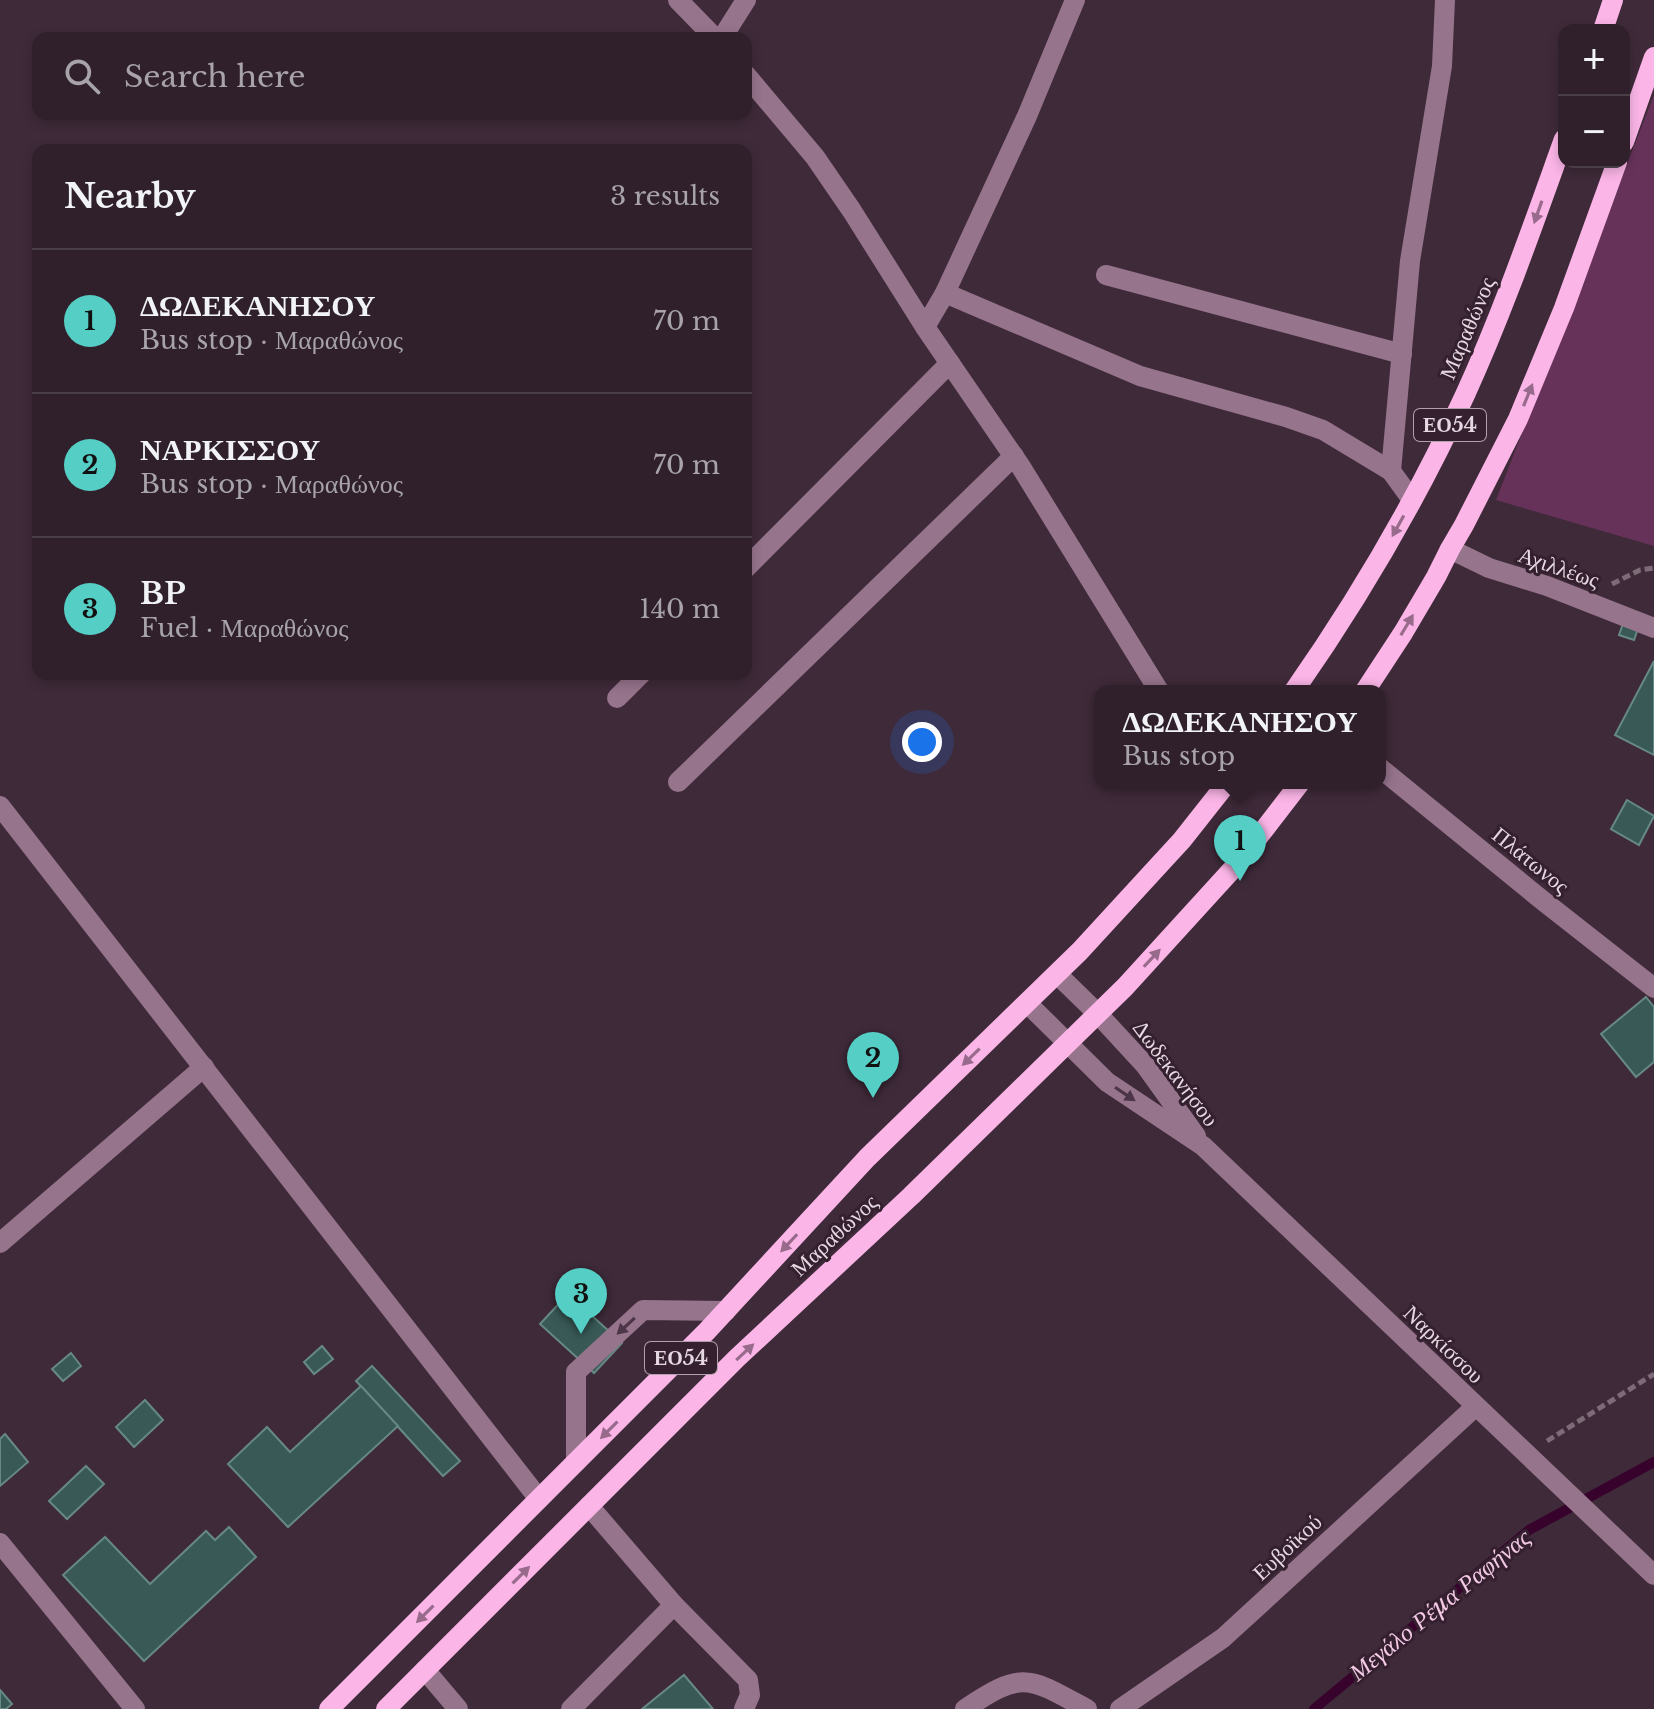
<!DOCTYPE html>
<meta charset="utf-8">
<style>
body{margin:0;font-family:"Libre Baskerville",serif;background:#3b2d37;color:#f1f3f6}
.controls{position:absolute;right:24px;top:24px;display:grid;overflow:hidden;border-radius:16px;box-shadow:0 4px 12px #0003}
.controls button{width:72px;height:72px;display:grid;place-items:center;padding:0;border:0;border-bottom:2px solid #4a3e47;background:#2f202b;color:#f1f3f6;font:40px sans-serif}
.you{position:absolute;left:922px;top:742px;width:28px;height:28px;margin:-20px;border:6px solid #fff;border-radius:50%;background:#1a73e8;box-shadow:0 0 0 12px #1a73e833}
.badge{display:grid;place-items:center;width:52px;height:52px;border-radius:50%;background:#55cec5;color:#111;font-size:26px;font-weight:700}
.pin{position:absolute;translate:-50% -66px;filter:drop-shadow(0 2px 4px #0008)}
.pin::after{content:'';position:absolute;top:42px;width:28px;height:24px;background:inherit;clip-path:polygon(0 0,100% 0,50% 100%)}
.popup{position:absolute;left:1094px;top:685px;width:292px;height:104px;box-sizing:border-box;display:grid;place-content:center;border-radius:16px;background:#2f202b;filter:drop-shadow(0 2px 6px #0005);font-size:26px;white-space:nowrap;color:#a7a3a9}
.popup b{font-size:30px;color:#f1f3f6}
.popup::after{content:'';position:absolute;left:50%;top:100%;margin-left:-16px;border:16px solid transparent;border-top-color:#2f202b}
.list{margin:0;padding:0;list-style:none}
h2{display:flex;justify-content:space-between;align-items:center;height:104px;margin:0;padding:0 32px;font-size:34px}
h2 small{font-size:26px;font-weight:400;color:#a7a3a9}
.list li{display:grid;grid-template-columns:52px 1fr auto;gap:24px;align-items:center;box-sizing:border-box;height:144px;padding:0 32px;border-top:2px solid #4a3e47}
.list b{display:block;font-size:30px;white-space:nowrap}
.list p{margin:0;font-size:26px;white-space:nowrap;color:#a7a3a9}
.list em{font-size:26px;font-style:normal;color:#a7a3a9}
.icon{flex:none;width:44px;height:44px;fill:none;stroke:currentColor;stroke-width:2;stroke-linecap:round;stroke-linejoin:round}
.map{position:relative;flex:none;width:1654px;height:1709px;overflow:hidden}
.search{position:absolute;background:#2f202b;box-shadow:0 4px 12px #0003;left:32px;top:32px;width:720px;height:88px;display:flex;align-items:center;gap:20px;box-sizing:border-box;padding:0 28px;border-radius:16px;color:#a7a3a9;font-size:30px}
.panel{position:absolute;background:#2f202b;box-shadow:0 4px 12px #0003;left:32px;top:144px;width:720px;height:536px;border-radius:16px}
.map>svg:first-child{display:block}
</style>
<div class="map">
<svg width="1654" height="1709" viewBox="0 0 1654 1709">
<rect width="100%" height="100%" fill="#3f2a39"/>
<path fill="#67325a" d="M1654 95V546L1496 500Z"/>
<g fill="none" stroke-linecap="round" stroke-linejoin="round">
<path stroke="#37032d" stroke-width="10" d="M1314 1709 1529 1530 1654 1462"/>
</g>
<g fill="#385956" stroke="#668985" stroke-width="2">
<path d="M1625 618 1640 623 1634 640 1619 635Z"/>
<path d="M1654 661V755L1615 735Z"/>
<path d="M1627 800 1654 816 1639 845 1611 829Z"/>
<path d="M1646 997 1654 1007V1062L1636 1077 1601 1034Z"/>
<path d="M568 1294 622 1343 594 1373 540 1324Z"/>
<path d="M322 1346 333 1359 314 1374 304 1362Z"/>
<path d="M71 1353 81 1366 63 1381 52 1369Z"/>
<path d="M372 1366 460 1461 443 1476 356 1381Z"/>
<path d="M361 1386 398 1426 288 1527 228 1464 267 1427 290 1452Z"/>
<path d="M145 1400 163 1420 134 1447 116 1427Z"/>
<path d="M5 1434 28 1462 0 1486V1439Z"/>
<path d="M86 1466 104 1484 67 1519 49 1501Z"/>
<path d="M229 1527 256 1557 144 1661 63 1575 105 1537 150 1584 206 1531 215 1540Z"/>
<path d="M684 1675 713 1709H642Z"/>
<path d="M0 1690 12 1704 6 1709H0Z"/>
</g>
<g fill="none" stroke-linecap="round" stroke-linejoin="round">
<g stroke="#7d6b78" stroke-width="5" stroke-dasharray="8 4" stroke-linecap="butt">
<path d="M1612 584 1640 570 1654 568"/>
<path d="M1547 1441 1654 1374"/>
</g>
<g stroke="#96748c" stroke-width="20">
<path d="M678 0 715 38"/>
<path d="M722 38 746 0"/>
<path d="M746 75 815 157 852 211 925 327 1021 467 1159 691"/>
<path d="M1106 275 1402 354"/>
<path d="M945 293 1140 376 1286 417 1323 430 1391 471"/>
<path d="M925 327 945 293 1027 116 1075 0"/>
<path d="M1412 500 1391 471 1410 261 1442 66 1445 0"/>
<path d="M1450 549 1489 568 1547 586 1654 628"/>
<path d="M746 568 950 363"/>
<path d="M617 698 641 674"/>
<path d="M1380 768 1542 900 1654 988"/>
<path d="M678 782 1014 456"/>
<path d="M0 806 539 1499"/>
<path d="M1057 974 1098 1014 1145 1065 1196 1136"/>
<path d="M1027 1003 1107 1082 1203 1146 1654 1575"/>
<path d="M0 1243 204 1067"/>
<path d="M576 1462V1372L643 1310 726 1311"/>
<path d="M589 1506 674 1605 748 1680 750 1695 744 1709"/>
<path d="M0 1543 135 1709"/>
<path d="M425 1670 458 1709"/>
<path d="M571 1709 674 1605"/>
<path d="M965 1709C1023 1670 1028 1677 1087 1709"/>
<path d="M1120 1709 1223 1638 1475 1407"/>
</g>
<g stroke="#fbb5e7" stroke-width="20">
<path d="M1603 30 1613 0"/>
<path d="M1624 142 1654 57"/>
<path d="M1294 691C1359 598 1417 499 1465 395 1503 312 1533 225 1564 139"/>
<path d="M1365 691 1403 633 1436 577 1450 549 1464 525 1518 419 1564 308 1617 162"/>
<path d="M329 1709 707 1331 867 1158 1080 951 1182 840 1227 783"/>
<path d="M386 1709 737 1358 911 1196 1125 987 1239 862 1300 783"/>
</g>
</g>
<defs><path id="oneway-solid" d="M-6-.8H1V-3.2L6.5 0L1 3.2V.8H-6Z" transform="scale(2)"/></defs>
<g fill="#986a8b">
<use href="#oneway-solid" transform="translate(1538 212) rotate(109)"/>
<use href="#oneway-solid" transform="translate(1528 395) rotate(-68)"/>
<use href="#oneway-solid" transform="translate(1398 526) rotate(119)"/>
<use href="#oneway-solid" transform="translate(1407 625) rotate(-59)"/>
<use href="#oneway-solid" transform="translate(1152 958) rotate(-47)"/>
<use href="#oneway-solid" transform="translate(971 1057) rotate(136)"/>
<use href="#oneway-solid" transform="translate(789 1243) rotate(133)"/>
<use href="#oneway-solid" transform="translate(745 1352) rotate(-43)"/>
<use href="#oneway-solid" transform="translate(609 1430) rotate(135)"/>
<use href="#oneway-solid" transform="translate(521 1575) rotate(-45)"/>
<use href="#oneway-solid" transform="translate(425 1614) rotate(135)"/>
</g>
<g fill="#4c3546">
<use href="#oneway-solid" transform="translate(1125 1094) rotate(34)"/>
<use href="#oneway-solid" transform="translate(626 1326) rotate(137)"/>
</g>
<g text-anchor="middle" stroke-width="6" stroke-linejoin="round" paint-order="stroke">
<g fill="#34202f" stroke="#b1a1ac" stroke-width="2">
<rect x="1414" y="409" width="72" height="32" rx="6"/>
<rect x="645" y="1342" width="72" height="32" rx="6"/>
</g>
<g font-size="20" font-weight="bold" fill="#e6d8e2">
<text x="1450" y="432">ΕΟ54</text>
<text x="681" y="1365">ΕΟ54</text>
</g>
<g font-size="22" fill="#e6d8e2" stroke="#34202f">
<text transform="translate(1467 328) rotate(-67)" y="8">Μαραθώνος</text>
<text transform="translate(1559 567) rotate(19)" y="8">Αχιλλέως</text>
<text transform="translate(1531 860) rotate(39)" y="8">Πλάτωνος</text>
<text transform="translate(1176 1073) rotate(53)" y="8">Δωδεκανήσου</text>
<text transform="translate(834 1235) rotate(-43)" y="8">Μαραθώνος</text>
<text transform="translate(1444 1344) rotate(44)" y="8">Ναρκίσσου</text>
<text transform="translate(1287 1547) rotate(-43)" y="8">Ευβοϊκού</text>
</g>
<g font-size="24" font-style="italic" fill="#f3c9e6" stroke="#34202f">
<text transform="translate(1440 1605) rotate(-39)" y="8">Μεγάλο Ρέμα Ραφήνας</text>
</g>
</g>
</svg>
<div class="controls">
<button>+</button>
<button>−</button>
</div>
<div class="you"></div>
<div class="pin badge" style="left:1240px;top:881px">1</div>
<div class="popup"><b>ΔΩΔΕΚΑΝΗΣΟΥ</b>Bus stop</div>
<div class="pin badge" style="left:873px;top:1098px">2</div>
<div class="pin badge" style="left:581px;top:1334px">3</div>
<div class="search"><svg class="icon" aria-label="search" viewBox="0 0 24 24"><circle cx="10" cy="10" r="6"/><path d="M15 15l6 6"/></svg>Search here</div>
<section class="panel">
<h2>Nearby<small>3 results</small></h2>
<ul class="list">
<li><span class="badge">1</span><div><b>ΔΩΔΕΚΑΝΗΣΟΥ</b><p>Bus stop · Μαραθώνος</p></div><em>70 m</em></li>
<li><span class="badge">2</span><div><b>ΝΑΡΚΙΣΣΟΥ</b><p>Bus stop · Μαραθώνος</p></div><em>70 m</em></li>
<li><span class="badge">3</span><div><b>BP</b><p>Fuel · Μαραθώνος</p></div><em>140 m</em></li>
</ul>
</section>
</div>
